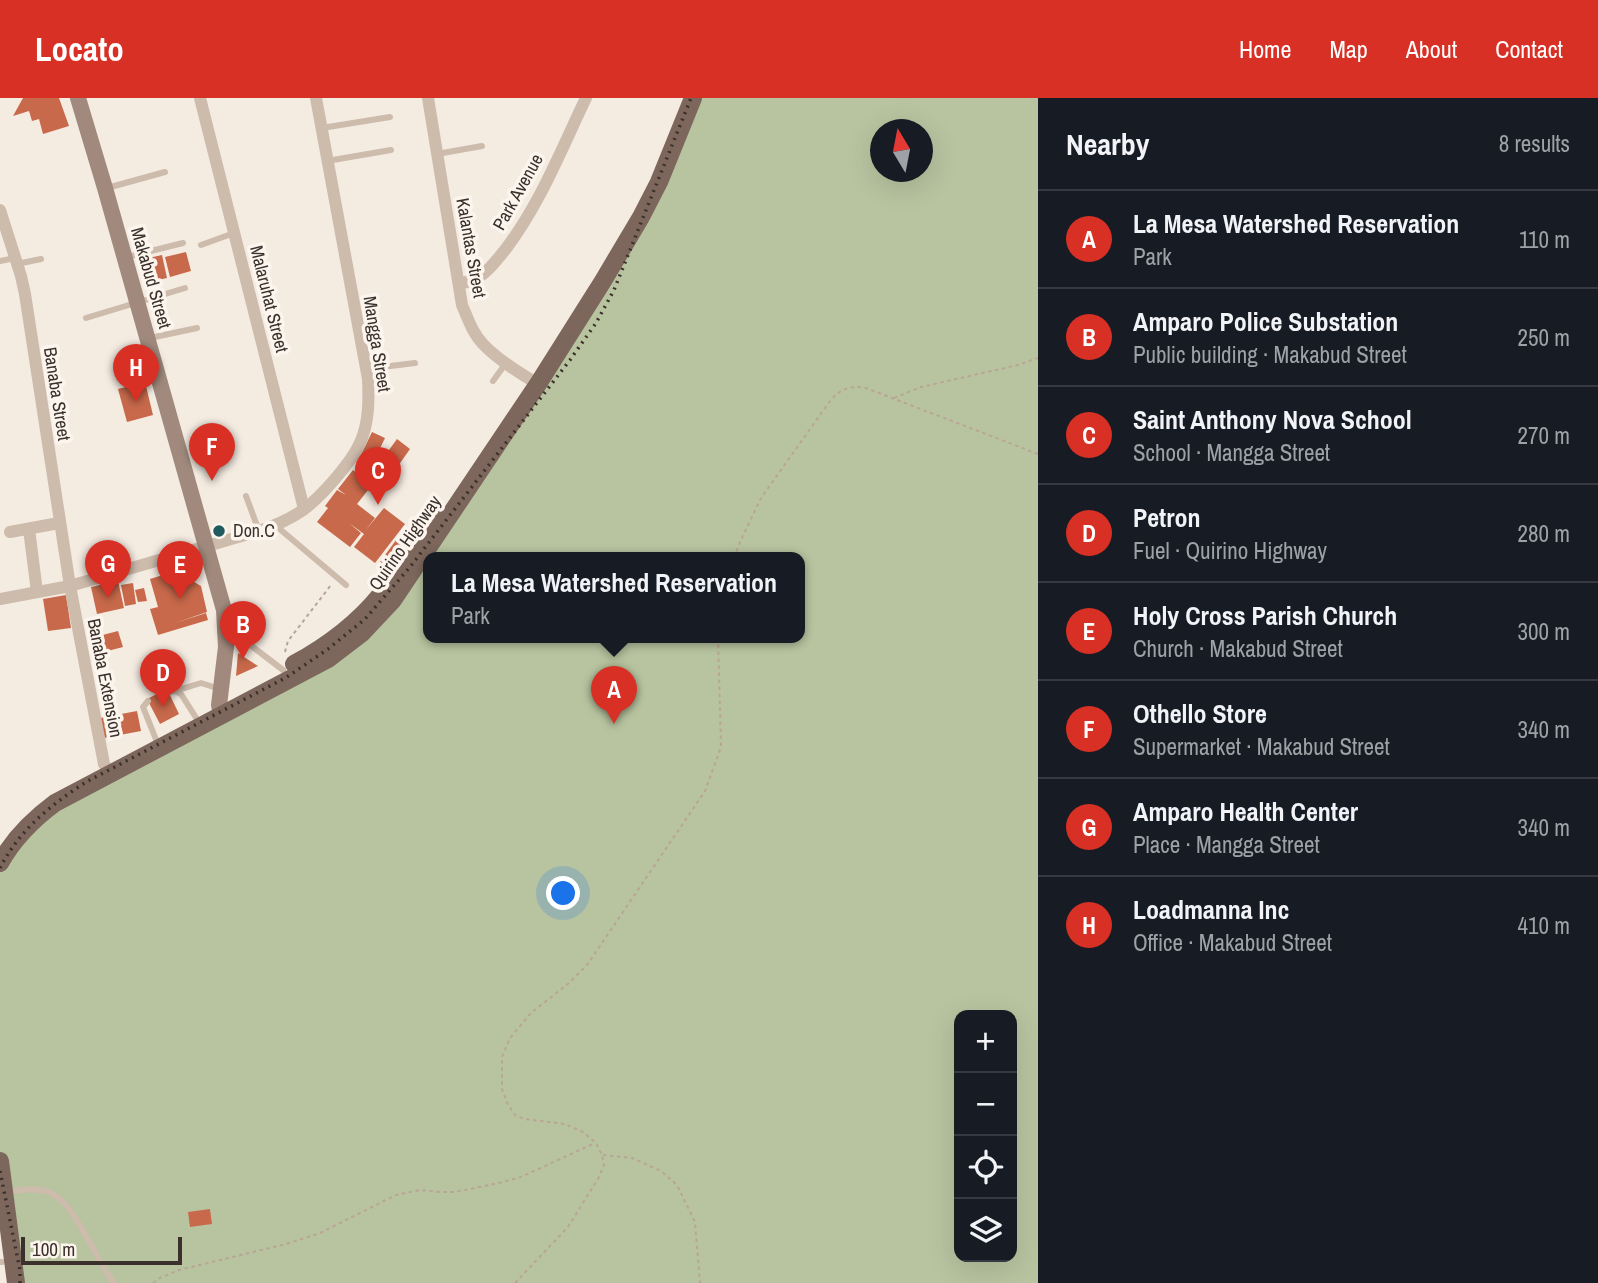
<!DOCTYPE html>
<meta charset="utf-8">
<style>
body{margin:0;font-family:"Archivo Narrow",sans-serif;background:#20242c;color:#f1f3f6}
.controls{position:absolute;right:21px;bottom:21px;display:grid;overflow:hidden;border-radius:14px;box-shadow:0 7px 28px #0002}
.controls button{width:63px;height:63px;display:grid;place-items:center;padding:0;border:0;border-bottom:2px solid #363941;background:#171b24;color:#f1f3f6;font:35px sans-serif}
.compass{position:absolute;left:870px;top:21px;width:63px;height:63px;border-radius:50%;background:#171b24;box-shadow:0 7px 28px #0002;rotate:350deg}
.scale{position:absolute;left:21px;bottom:18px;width:161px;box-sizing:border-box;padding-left:7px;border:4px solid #3b302b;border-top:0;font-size:19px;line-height:24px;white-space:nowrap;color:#3b302b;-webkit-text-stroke:5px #fbf5ee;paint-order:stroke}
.you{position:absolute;left:564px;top:796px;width:24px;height:24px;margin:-18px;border:5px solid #fff;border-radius:50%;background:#1a73e8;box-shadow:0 0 0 10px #1a73e833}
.badge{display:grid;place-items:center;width:46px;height:46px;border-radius:50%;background:#d93025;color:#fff;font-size:23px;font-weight:700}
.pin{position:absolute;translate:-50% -58px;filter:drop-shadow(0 2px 4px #0008)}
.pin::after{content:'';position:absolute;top:37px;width:24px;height:21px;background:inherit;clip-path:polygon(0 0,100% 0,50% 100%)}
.popup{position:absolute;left:423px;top:454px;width:382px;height:91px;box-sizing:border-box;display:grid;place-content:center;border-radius:14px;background:#171b24;filter:drop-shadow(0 2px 5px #0005);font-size:23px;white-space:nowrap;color:#9ea1a6}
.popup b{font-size:26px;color:#f1f3f6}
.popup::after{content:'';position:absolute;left:50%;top:100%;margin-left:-14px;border:14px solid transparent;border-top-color:#171b24}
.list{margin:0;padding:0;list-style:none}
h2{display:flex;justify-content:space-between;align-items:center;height:91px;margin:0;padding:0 28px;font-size:30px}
h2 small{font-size:23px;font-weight:400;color:#9ea1a6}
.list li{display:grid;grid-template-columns:46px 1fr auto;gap:21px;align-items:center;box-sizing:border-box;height:98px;padding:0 28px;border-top:2px solid #363941}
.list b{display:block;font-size:26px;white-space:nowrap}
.list p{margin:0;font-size:23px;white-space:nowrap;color:#9ea1a6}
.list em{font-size:23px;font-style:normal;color:#9ea1a6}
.icon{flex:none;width:38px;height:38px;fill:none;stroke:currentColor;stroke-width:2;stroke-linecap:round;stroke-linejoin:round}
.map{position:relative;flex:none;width:1038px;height:1185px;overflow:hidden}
header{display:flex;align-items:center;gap:42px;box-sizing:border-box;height:98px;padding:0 35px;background:#d93025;color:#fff}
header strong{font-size:33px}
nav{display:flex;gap:38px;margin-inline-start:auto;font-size:24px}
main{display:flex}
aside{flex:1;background:#171b24}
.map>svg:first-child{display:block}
</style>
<header>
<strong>Locato</strong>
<nav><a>Home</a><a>Map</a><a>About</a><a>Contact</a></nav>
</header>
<main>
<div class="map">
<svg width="1038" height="1185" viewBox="0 0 1038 1185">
<rect width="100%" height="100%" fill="#f4ebe1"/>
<path fill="#b8c4a0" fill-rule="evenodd" d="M688 0H1038V1185H11L0 1100V755L19 728 325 555 386 499 593 188 636 115ZM880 32H922V74H880ZM428 460H800V540H428ZM959 917H1012V1159H959Z"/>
<g fill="#c8694b">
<path d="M23 0H59L69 28 43 36 39 21 32 23 29 13 13 18Z"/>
<path d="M186 154 191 173 170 179 165 159Z"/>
<path d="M162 157 167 180 149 184 144 161Z"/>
<path d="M145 284 153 317 127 324 118 291Z"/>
<path d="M372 334 385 340 370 371 357 365Z"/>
<path d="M397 341 410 351 398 368 384 359Z"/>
<path d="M353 372 372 387 357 406 375 420 365 433 384 410 405 426 375 465 354 449 364 436 349 425 361 435 350 449 317 424 328 410 325 408 337 392 346 397 338 391Z"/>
<path d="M399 438 409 446 391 471 380 464Z"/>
<path d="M176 473 201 488 207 514 175 525 206 515 208 522 158 537 150 511 158 509 150 481Z"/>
<path d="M118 483 124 510 97 516 91 489Z"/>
<path d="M133 485 136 506 125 508 121 487Z"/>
<path d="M144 490 147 503 138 504 135 492Z"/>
<path d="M66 497 71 530 48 533 43 501Z"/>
<path d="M118 533 123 549 100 555 95 539Z"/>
<path d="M238 555 258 568 236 578Z"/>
<path d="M182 569 185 581 158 588 155 576Z"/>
<path d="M167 591 179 616 160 626 147 601Z"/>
<path d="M137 613 141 633 104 640 100 620Z"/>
<path d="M210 1111 212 1126 190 1129 188 1114Z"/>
</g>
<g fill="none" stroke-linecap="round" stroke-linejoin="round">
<g stroke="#b9a596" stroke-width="2" stroke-dasharray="3.5 3.5" stroke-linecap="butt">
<path d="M894 300 921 289 1018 267 1038 260"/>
<path d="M734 460 740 444 761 400 830 303C840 291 850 287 866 290L1038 356"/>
<path d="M285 554 288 543 331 487"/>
<path d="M603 1057 632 1060 661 1073 677 1087 695 1124 700 1185"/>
<path d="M153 1185 160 1180 179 1172 286 1146 320 1135 396 1097 420 1092 440 1094H455L499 1085 521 1079 595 1045"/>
<path d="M515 1185 568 1129 599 1079 604 1067 602 1057 596 1045 583 1034 565 1026 525 1021 516 1018 508 1007 502 991V959L510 940 531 915 569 885 587 867 705 693 721 649 718 540"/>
</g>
<g stroke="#cdbbac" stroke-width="6">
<path d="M322 30 390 19"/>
<path d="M437 56 482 48"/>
<path d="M327 63 391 52"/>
<path d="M107 90 165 74"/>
<path d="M201 147 234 135"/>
<path d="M127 159 183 145"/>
<path d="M0 163 15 160"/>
<path d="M17 166 41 161"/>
<path d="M86 220 185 190"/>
<path d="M150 240 197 230"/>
<path d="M366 271 415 265"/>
<path d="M493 283 506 265"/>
<path d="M246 398 259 433"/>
<path d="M275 427 346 487"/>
<path d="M228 530 283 572"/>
<path d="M175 593 201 585 220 591"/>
<path d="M168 594 175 593 181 596 200 626"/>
<path d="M148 603 143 609 159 649"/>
<path d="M7 1094C21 1092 38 1089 51 1095 74 1104 97 1164 114 1185"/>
<path d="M0 1164H2"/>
</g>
<g stroke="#cdbbac" stroke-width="12">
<path d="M200 0 304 411"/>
<path d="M428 0 462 207C468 221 473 236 483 246 498 262 519 275 538 286"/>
<path d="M0 112 21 178 25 196 70 488 104 666 110 676"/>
<path d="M459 186C468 184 476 181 483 176 492 169 498 160 505 152 540 106 561 52 586 0"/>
<path d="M29 431 37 494"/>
<path d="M10 434 59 425"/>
<path d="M0 501 70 488 259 433C274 428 290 421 303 412 321 399 351 365 360 345 369 325 369 303 368 281L316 0"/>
</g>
<path stroke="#a18a7d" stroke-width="16" d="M78 0 105 90 224 512 226 549 219 607 221 617"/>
<g stroke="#7d675c" stroke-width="18">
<path d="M294 566C327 548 357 526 381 496 401 471 418 442 436 416"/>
<path d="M0 765C14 740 32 722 55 705L328 561 362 535 393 502 538 286 603 183 641 119 659 84 693 0"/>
<path d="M0 1063 16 1185"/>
</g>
<g stroke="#3b302b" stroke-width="3.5" stroke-dasharray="2 5" stroke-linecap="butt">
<path d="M0 770C19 732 52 706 86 684L287 579 328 551 365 521 410 469 570 262 596 225 614 192 691 0"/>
<path d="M0 1073 20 1172V1185"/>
</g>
</g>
<circle fill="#1f5a5e" stroke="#fbf5ee" stroke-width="2.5" cx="219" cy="433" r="7"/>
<g text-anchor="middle" stroke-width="7" stroke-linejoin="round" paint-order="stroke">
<g font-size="18" fill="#3b302b" stroke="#fbf5ee">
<text transform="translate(518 94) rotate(-61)" y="6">Park Avenue</text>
<text transform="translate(471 150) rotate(80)" y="6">Kalantas Street</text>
<text transform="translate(151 180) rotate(74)" y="6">Makabud Street</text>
<text transform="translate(269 201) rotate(76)" y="6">Malaruhat Street</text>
<text transform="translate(377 246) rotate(81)" y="6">Mangga Street</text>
<text transform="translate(57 296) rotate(81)" y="6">Banaba Street</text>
<text transform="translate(405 445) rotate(-55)" y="6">Quirino Highway</text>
<text transform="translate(105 580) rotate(79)" y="6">Banaba Extension</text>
</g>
<g font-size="18" fill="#3b302b" stroke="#fbf5ee" text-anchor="start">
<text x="233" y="439">Don.C</text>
</g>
</g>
</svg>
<div class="controls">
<button>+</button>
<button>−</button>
<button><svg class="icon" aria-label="locate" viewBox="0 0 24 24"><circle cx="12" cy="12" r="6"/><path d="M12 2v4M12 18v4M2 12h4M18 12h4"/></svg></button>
<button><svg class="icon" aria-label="layers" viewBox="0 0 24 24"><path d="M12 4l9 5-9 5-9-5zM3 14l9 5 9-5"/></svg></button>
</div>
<svg class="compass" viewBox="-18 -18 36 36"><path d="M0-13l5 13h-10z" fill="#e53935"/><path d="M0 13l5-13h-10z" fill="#9ea1a6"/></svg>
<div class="scale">100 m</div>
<div class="you"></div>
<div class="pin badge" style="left:614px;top:626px">A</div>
<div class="popup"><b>La Mesa Watershed Reservation</b>Park</div>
<div class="pin badge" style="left:243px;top:561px">B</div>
<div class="pin badge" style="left:378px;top:407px">C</div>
<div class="pin badge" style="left:163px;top:609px">D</div>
<div class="pin badge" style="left:180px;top:501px">E</div>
<div class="pin badge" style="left:212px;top:383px">F</div>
<div class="pin badge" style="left:108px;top:500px">G</div>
<div class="pin badge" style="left:136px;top:304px">H</div>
</div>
<aside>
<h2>Nearby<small>8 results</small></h2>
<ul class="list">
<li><span class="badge">A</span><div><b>La Mesa Watershed Reservation</b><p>Park</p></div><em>110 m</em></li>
<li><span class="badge">B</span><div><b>Amparo Police Substation</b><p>Public building · Makabud Street</p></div><em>250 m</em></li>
<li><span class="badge">C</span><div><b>Saint Anthony Nova School</b><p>School · Mangga Street</p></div><em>270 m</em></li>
<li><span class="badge">D</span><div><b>Petron</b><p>Fuel · Quirino Highway</p></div><em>280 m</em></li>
<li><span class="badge">E</span><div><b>Holy Cross Parish Church</b><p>Church · Makabud Street</p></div><em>300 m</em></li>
<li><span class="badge">F</span><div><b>Othello Store</b><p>Supermarket · Makabud Street</p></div><em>340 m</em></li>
<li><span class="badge">G</span><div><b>Amparo Health Center</b><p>Place · Mangga Street</p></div><em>340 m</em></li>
<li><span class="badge">H</span><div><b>Loadmanna Inc</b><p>Office · Makabud Street</p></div><em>410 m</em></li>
</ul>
</aside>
</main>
